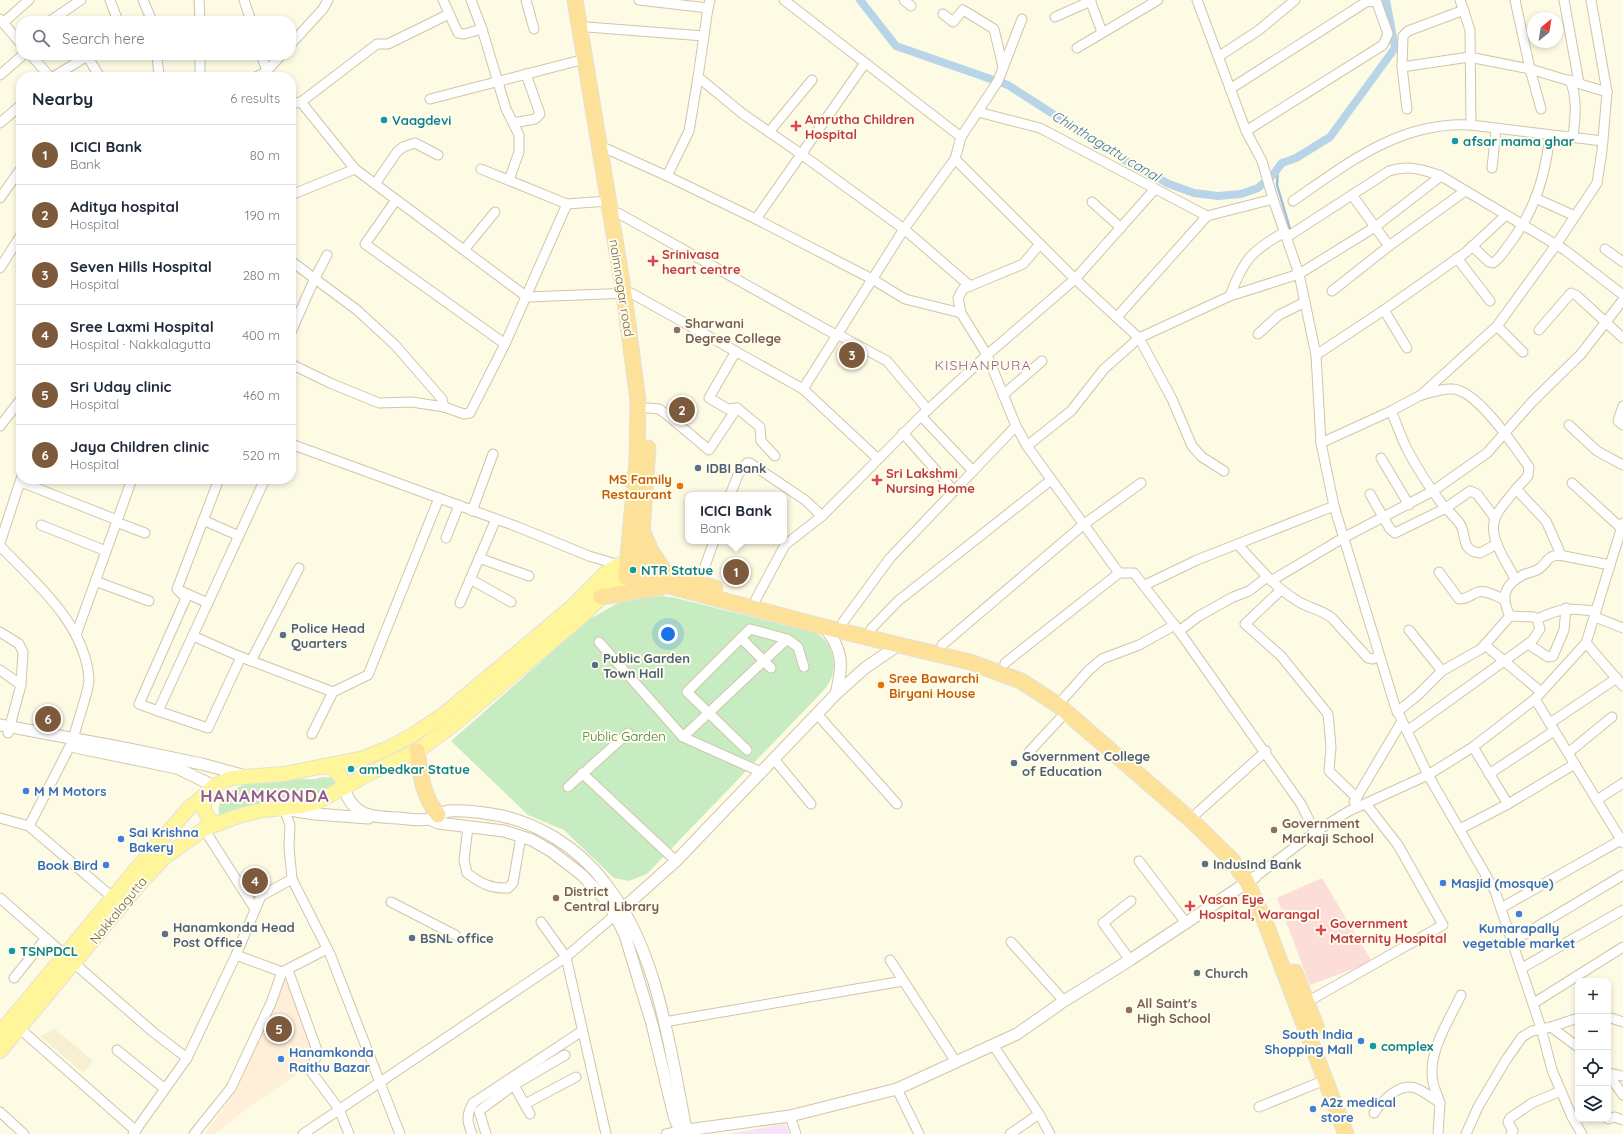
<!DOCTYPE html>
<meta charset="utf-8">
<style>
body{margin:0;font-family:Quicksand,sans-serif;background:#f2f2f3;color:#1f2937}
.controls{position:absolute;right:12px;bottom:12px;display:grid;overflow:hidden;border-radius:8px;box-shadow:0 2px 6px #0003}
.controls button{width:36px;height:36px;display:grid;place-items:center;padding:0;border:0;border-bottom:1px solid #e0e1e3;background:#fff;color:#1f2937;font:20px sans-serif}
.compass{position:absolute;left:1527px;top:12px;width:36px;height:36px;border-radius:50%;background:#fff;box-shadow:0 2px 6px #0003;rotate:30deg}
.you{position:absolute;left:668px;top:634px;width:14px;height:14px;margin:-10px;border:3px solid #fff;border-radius:50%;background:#1a73e8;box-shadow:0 0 0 6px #1a73e833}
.badge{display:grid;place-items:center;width:26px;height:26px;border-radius:50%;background:#7d5a3c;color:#fff;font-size:13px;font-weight:700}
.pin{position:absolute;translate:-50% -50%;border:2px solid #fff;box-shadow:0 1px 4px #0006}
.popup{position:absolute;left:685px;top:492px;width:102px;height:52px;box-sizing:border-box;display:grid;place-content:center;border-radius:8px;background:#fff;filter:drop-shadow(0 1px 3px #0005);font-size:13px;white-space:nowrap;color:#747a83}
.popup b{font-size:15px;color:#1f2937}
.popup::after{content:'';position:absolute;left:50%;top:100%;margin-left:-8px;border:8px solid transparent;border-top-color:#fff}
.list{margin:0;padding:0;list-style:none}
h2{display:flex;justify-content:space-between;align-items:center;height:52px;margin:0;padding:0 16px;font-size:17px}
h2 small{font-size:13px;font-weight:400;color:#747a83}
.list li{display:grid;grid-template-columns:26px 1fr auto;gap:12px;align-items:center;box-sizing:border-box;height:60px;padding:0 16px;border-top:1px solid #e0e1e3}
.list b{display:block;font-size:15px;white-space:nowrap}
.list p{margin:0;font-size:13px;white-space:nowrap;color:#747a83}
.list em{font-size:13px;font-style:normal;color:#747a83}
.icon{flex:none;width:22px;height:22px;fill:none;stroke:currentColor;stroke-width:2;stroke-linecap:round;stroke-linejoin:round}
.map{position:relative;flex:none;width:1623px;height:1134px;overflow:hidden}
.search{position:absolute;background:#fff;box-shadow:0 2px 6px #0003;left:16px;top:16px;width:280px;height:44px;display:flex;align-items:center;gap:10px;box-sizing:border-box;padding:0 14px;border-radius:16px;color:#747a83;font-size:15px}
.panel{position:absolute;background:#fff;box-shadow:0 2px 6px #0003;left:16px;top:72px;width:280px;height:412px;border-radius:16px}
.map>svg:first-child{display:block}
</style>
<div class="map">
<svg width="1623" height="1134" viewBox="0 0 1623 1134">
<rect width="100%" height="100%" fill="#fefbe5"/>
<path fill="#f6efd2" d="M55 1029 93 1061 83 1073 40 1036Z"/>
<path fill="#ffeed8" d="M284 978 296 1000 316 1050 308 1067 252 1105 214 1134H205L234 1094 244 1074Z"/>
<path fill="#f8e1fa" d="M785 1124 789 1134H729Z"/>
<path fill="#fcddd7" d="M1322 878 1372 962 1310 985 1277 898Z"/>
<g fill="#c8ecc2">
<path d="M663 596 676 598 816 633C836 644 840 672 824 690L647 874 629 881 614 878 564 830 528 815 451 741 588 620 618 603 639 598Z"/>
<path d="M323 777 335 778 341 784 328 795 220 819C207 775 291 780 315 779Z"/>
</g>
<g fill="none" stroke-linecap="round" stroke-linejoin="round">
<path stroke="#9dc1db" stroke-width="2.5" d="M1278 167 1277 185 1290 229"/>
<path stroke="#b7d4e9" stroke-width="8" d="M860 0 896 46 1008 85 1128 162 1169 184 1194 193 1218 196 1241 194 1258 188 1272 176 1282 163 1296 158 1330 137 1395 48 1386 0"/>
<g stroke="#d0c5aa" stroke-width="11">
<g id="minor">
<path d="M110 0 118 21"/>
<path d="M143 0 152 21"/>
<path d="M199 0 200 21"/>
<path d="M244 0 251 21"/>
<path d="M443 0 458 33 464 34 482 29"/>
<path d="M471 0 482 29 506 109 519 135V152L509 180"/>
<path d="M526 0 534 29"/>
<path d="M639 0 708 8 710 0"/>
<path d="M784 0 961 137 955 159 1075 279 1139 338 1172 399 1192 446 1202 457 1224 471"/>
<path d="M904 0 911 6"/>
<path d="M1090 0 1102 32"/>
<path d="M1197 0 1246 131 1262 161 1273 199 1299 274 1316 355 1321 443 1334 506 1395 706 1428 775 1495 891 1541 1028 1552 1070 1572 1117 1582 1134"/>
<path d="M1460 0 1470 30 1471 125 1603 141"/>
<path d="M1515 0 1530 69 1541 109"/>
<path d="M1564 0 1579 83"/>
<path d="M708 8 698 77 743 114 801 154 904 229 970 286"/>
<path d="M943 14 953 22 963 10 994 29 1003 67"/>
<path d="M1055 17 1091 1"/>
<path d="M0 19 21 44"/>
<path d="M50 21 81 0"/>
<path d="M3 23 29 0"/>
<path d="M587 27 704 36"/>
<path d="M291 44 323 9 328 0"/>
<path d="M1077 48 1158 0"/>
<path d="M31 55 50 77"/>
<path d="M157 55 159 77"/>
<path d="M200 55V77"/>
<path d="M261 55 269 76"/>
<path d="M87 56 100 77"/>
<path d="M1218 57 1259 30 1295 0"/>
<path d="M1402 67 1469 57 1530 69 1607 92"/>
<path d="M0 75 23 55"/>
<path d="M53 77 89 55"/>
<path d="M256 77 266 72 281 55"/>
<path d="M1570 80C1578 100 1575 117 1573 138"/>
<path d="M1230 89 1366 2 1375 1 1377 3 1388 34 1383 45 1246 131"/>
<path d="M430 99 585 59"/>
<path d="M301 102 355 169 527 297 631 293 803 389"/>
<path d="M291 104 301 102 377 44H388L449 14"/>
<path d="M1407 109 1402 67 1403 36 1408 31 1464 10"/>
<path d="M978 112 1040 128 1207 216"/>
<path d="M0 123 21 105"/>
<path d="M513 123 535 119 540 114 526 74"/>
<path d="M769 132 812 80"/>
<path d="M961 137 998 81 1022 19"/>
<path d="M607 149 667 176 756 219 872 279 905 299 961 313 987 355 1016 426 1027 446 1119 573H1134L1179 631 1301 804 1315 832"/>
<path d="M1492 168 1496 129"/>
<path d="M481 169 567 204 608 201"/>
<path d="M667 176 689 131 698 77"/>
<path d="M375 184 397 152 403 147 415 143 438 155"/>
<path d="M291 195 355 169"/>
<path d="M1352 195 1389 246"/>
<path d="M0 198 20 170"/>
<path d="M1535 198 1575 216"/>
<path d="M396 200 365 244 505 344"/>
<path d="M1293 201C1348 163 1400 121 1471 125"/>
<path d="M1092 202 1121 228"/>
<path d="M618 213 836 335"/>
<path d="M756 219 865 63"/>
<path d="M1287 237 1389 171C1408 165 1422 169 1441 176L1565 250 1623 295"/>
<path d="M1472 246 1489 262 1493 263C1501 258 1505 249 1511 242 1536 208 1545 176 1550 135"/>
<path d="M1605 249 1623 262"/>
<path d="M464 250 495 212"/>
<path d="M1457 258 1490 301"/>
<path d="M291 261 357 310 395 345 442 399 444 407"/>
<path d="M0 268 21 235"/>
<path d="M1332 291 1389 246 1465 191"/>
<path d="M1230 296C1243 260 1252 250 1285 232"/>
<path d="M1384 310 1407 348"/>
<path d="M961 313 958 298 963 289 1023 264 1040 244"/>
<path d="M1117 317 1207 216 1273 199"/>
<path d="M1497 326 1523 352"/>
<path d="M1539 330 1571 293 1576 295 1623 338"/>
<path d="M291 332 314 280 327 255"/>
<path d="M837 334 887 361 928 410"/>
<path d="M1258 334 1279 315 1305 302"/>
<path d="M736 351 709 398 728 409 737 408 760 427 761 441 775 456"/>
<path d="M1316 355 1384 310 1465 253 1506 215"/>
<path d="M291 364 330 383 379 403 412 402 444 407 464 414 470 413 505 344 567 204"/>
<path d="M1003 395 1042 361"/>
<path d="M1623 406 1618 421 1623 425"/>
<path d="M648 408 659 409 666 414 709 450 737 408"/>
<path d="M1391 411C1397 424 1401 438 1408 451 1417 468 1428 485 1439 500 1445 509 1454 515 1460 524 1467 534 1460 551 1480 553L1497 544"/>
<path d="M921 416 973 471"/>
<path d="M1569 425 1597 451 1623 465"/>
<path d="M0 426 21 399"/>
<path d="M903 433 954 491"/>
<path d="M1321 443 1391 411 1421 395 1497 326 1556 245 1597 183 1602 151 1607 92 1591 0"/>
<path d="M291 444 518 527 589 556 619 565"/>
<path d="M1027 446 1071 411 1104 369 1139 338 1230 296 1299 274 1375 227 1441 176"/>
<path d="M1381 458 1409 505"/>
<path d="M878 459 803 389 904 229 955 159"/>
<path d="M21 482 117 520"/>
<path d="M1572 483 1621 528"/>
<path d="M1370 494 1390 529 1395 533 1446 508 1470 491 1477 494 1495 518"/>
<path d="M730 495 738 475 747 463H750L805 500 822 516"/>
<path d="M472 511 493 454"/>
<path d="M203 520 239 536"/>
<path d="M116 522 145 533"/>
<path d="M41 525 106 551"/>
<path d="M446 538 459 505"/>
<path d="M0 543 21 479"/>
<path d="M1238 545C1256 564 1273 586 1296 600 1307 608 1321 609 1332 618L1368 658 1373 659 1379 656"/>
<path d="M0 546C36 583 86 625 89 680 89 690 76 727 73 739"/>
<path d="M1559 555 1610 565"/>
<path d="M479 558 529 576"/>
<path d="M1439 572 1459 599C1467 599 1471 595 1478 592 1486 590 1496 596 1503 599"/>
<path d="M470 579 511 602"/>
<path d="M1515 579C1506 560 1485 535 1497 514 1502 505 1510 497 1516 489"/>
<path d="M95 581 149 601"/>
<path d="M1271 581 1343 538 1433 491 1487 453 1532 402 1581 354 1623 300"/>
<path d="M699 583 714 541"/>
<path d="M1145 585 1197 560 1334 506"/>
<path d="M1281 590 1245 624 1281 656 1328 714 1331 747 1329 771 1357 798"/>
<path d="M181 591 208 603"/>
<path d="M756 599 785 545 822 516 921 416 987 355 1075 279 1155 189"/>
<path d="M460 603 496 519"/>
<path d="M1595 617 1623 628"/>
<path d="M1537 619C1563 607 1569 608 1596 611"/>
<path d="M843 622 890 558 1016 426"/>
<path d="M871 629 898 601 1051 480"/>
<path d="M1409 630 1442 671"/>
<path d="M1179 631 1199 616 1233 597 1249 591 1267 577"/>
<path d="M0 632 19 644 23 652 21 685"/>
<path d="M76 635 132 479"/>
<path d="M193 636 241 657 333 692"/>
<path d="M741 638 771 668"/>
<path d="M599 642 683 737 761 772"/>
<path d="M1586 643 1623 686"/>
<path d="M1528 644 1548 657 1553 656 1564 630 1566 608"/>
<path d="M942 645 1083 525 1141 483"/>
<path d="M1485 645 1541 692"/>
<path d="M241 657 208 728 158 711 265 479"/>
<path d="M251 661 299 568"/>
<path d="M1005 663 1119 573"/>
<path d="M0 670 21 685 8 733"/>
<path d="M1064 698 1088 671 1102 659 1139 645 1175 625"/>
<path d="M1535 699 1623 843"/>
<path d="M158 711 139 704 186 598 177 589 219 479"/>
<path d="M1397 712 1418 695 1442 671 1481 649 1510 616"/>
<path d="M817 714 897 804"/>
<path d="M1550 723 1617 678"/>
<path d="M1407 731 1532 641 1540 629 1537 619 1534 617 1510 616C1501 598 1503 585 1523 575 1527 573 1533 572 1537 570 1547 565 1545 556 1559 555V550L1546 521 1516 489 1528 476 1529 467C1515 447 1477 390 1453 389 1443 388 1432 392 1422 395"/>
<path d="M312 734 333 692 368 675 439 498"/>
<path d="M683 737 787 639"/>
<path d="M1473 747 1508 804"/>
<path d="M747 750 687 692 750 629 787 639 798 647 804 667"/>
<path d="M1029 752 1066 712"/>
<path d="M1568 753 1612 717"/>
<path d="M774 759 811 804"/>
<path d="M582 773 676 861"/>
<path d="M1489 774 1554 731"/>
<path d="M568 787 628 733"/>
<path d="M1597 800 1623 783"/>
<path d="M1354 802 1402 721"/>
<path d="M1197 813 1266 751"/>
<path d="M0 818 29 826 70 746"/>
<path d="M29 826 112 897"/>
<path d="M468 827 464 860 467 873C480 883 491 889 508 888L513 883 521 836"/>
<path d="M204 829 255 909"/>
<path d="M1460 829 1508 804 1575 764"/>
<path d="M1139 861 1186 923"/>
<path d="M1255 877 1315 832 1349 811 1428 775 1473 747 1535 699 1586 643 1623 523"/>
<path d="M292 879 330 954 400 1134"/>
<path d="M0 898 66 956"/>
<path d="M391 902 455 935"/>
<path d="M1501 908 1621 840"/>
<path d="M541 922 566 957 606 1134"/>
<path d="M1513 941 1623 875"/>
<path d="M1011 942 1064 1001"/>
<path d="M236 955 282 972 327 949"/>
<path d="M890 960 956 1062"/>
<path d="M1130 960 1103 923 1131 901"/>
<path d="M75 964 153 1032 187 1058"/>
<path d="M1522 968 1623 910"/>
<path d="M288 970 318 1053 310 1070 339 1109 349 1134"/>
<path d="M14 978 46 938"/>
<path d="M1307 1002 1443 925 1398 845 1366 804"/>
<path d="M1534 1003 1623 947"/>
<path d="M1608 1017 1623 1022"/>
<path d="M664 1022 903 981"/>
<path d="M1551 1027 1578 1047"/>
<path d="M19 1028 136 1131"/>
<path d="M993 1045 1039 1114 1050 1134"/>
<path d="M117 1050 165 1089"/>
<path d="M1608 1073 1623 1076"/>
<path d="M1608 1074 1623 1095"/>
<path d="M511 1080 530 1114"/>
<path d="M897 1089 919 1134"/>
<path d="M1440 1103C1438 1096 1434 1089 1433 1082 1427 1052 1449 1021 1461 995"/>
<path d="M525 1104 576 1077"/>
<path d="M1259 1107 1325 1080"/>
<path d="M0 1112 24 1134"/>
<path d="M1374 1113C1383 1100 1400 1081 1418 1089 1426 1093 1433 1098 1440 1103L1438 1134"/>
<path d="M790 1116 796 1134"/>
<path d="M1608 1119 1615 1117 1623 1120"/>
<path d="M133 1134 187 1058 236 955 261 896 292 879 289 847 290 825 284 809"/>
<path d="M194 1134 231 1088 271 1003 282 972"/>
<path d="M303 1134 566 957 615 915"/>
<path d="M472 1134C467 1121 466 1115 473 1103L582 1031"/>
<path d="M486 1134 479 1111 514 1085 565 1055"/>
<path d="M666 1134 680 1131"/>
<path d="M1010 1134 1039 1114"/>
<path d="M1466 1134 1478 1107 1506 1060 1522 1037 1532 1031 1551 1027 1578 1018"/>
<path d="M1511 1134 1513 1131 1508 1122 1510 1118 1532 1103 1561 1091"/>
</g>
</g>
<g stroke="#d0c5aa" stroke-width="13">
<g id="tertiary">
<path d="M824 627C844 650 843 666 836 694"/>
<path d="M0 725 124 748 202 764 242 775"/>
<path d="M75 747 177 768 214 786"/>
<path d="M344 788C353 817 372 817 399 818 408 819 420 821 429 819 436 817 442 812 449 811 462 810 478 812 491 814 535 820 579 848 605 883 659 951 670 1051 687 1134"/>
<path d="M290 810 315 814 368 818"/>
<path d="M430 819 438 823 504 831 532 840 551 851 582 875 603 897 615 915 625 935 652 1024 674 1116 681 1134"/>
<path d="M619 912 676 861 836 694 865 668 900 644"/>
<path d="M680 1131 790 1116 897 1089 1017 1034 1064 1001 1130 960 1255 877"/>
</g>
</g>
<g stroke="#e4e0da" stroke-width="16">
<g id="primary">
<path d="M322 766C336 768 342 774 344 788"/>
<path d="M219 823 210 820 204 810V796L214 786 231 778 284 774 364 758 386 749 413 735 443 715 572 607 606 573 619 565 627 563"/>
<path d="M0 1033 154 848 190 807 204 796"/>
<path d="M0 1051 142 881 165 857 204 829 241 815 264 810 302 806 317 802 372 772 417 751 453 725 581 617 616 583 626 577"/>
</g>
</g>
<g stroke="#e4e0da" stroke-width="17">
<g id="trunk">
<path d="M575 0 624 294 638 401 637 460 626 577 639 578 824 627 970 662 1021 681 1058 705 1191 820 1232 860 1247 882 1265 922 1346 1134"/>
<path d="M644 534 651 551 667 574"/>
<path d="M627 563 640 565 715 588"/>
<path d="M639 575 648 448"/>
<path d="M601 597 662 587"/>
<path d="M417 751C422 778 421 792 438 815"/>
<path d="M1295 972 1316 1026"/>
</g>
</g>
<use href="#minor" stroke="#fff" stroke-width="9"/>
<use href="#tertiary" stroke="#fff" stroke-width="11"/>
<use href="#primary" stroke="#fff59a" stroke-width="14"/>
<use href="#trunk" stroke="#fee199" stroke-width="15"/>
</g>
<g fill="#0f9aa8" stroke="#fffdec" stroke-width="1.5">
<circle cx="384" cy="120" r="4"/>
<circle cx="1455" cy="141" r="4"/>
<circle cx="633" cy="570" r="4"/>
<circle cx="351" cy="769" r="4"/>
<circle cx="12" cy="951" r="4"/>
<circle cx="1373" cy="1046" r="4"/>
</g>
<g fill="#e0444e" stroke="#fffdec" stroke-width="1.5">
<path d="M794 120h4v4h4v4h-4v4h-4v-4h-4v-4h4z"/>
<path d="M651 255h4v4h4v4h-4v4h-4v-4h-4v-4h4z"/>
<path d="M875 474h4v4h4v4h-4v4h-4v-4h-4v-4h4z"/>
<path d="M1188 900h4v4h4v4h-4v4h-4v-4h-4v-4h4z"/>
<path d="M1319 924h4v4h4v4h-4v4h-4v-4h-4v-4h4z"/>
</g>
<g fill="#8d6e63" stroke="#fffdec" stroke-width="1.5">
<circle cx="677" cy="330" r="4"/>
<circle cx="1274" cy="830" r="4"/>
<circle cx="556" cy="898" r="4"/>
<circle cx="1129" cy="1010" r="4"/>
</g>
<g fill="#5c6f8a" stroke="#fffdec" stroke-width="1.5">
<circle cx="698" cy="468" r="4"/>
<circle cx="283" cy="635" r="4"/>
<circle cx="595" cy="665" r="4"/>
<circle cx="1014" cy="763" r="4"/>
<circle cx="1205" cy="864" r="4"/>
<circle cx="165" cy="934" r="4"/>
<circle cx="412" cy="938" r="4"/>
</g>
<g fill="#e8710a" stroke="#fffdec" stroke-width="1.5">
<circle cx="680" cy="486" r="4"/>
<circle cx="881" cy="685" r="4"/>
</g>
<g fill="#3f7fe0" stroke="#fffdec" stroke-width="1.5">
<circle cx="26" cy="791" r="4"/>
<circle cx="121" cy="839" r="4"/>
<circle cx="106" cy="865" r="4"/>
<circle cx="1443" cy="883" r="4"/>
<circle cx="1519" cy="914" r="4"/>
<circle cx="1361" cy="1041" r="4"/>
<circle cx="281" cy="1059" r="4"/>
<circle cx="1313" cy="1109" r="4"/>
</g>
<circle fill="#6b7280" stroke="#fffdec" stroke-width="1.5" cx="1197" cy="973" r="4"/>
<g text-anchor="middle" stroke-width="4" stroke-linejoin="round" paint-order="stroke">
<g font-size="13" font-weight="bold" fill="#be3a42" stroke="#fffdec" text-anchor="start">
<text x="805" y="124">Amrutha Children<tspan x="805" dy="15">Hospital</tspan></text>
<text x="662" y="259">Srinivasa<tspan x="662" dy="15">heart centre</tspan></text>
<text x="886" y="478">Sri Lakshmi<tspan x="886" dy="15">Nursing Home</tspan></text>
<text x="1199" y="904">Vasan Eye<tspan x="1199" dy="15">Hospital, Warangal</tspan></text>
<text x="1330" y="928">Government<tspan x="1330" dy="15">Maternity Hospital</tspan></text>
</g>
<g font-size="13" font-weight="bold" fill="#0d838f" stroke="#fffdec" text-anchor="start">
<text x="392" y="125">Vaagdevi</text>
<text x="1463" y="146">afsar mama ghar</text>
<text x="641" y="575">NTR Statue</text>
<text x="359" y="774">ambedkar Statue</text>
<text x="20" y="956">TSNPDCL</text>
<text x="1381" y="1051">complex</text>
</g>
<g font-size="13" fill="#786648" stroke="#fffdec">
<text transform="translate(622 288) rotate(81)" y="5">naimnagar road</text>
<text transform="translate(118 910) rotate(-51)" y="5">Nakkalagutta</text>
</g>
<g font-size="13" font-weight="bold" fill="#785e54" stroke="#fffdec" text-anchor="start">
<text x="685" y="328">Sharwani<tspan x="685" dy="15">Degree College</tspan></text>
<text x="1282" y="828">Government<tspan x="1282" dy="15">Markaji School</tspan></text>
<text x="564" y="896">District<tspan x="564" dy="15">Central Library</tspan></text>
<text x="1137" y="1008">All Saint's<tspan x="1137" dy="15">High School</tspan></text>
</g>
<g font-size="13" font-weight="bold" fill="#4e5e75" stroke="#fffdec" text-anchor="start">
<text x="706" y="473">IDBI Bank</text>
<text x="291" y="633">Police Head<tspan x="291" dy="15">Quarters</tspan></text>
<text x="603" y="663">Public Garden<tspan x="603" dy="15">Town Hall</tspan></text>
<text x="1022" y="761">Government College<tspan x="1022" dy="15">of Education</tspan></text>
<text x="1213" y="869">IndusInd Bank</text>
<text x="173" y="932">Hanamkonda Head<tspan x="173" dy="15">Post Office</tspan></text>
<text x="420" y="943">BSNL office</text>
</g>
<g font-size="13" font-weight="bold" fill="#c56008" stroke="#fffdec" text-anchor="end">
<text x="672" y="484">MS Family<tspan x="672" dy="15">Restaurant</tspan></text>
<text x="889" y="683" text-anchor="start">Sree Bawarchi<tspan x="889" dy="15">Biryani House</tspan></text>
</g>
<g font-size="13" fill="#417f3f" stroke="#fffdec">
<text x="624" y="741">Public Garden</text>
</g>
<g font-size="13" font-weight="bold" fill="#366cbe" stroke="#fffdec" text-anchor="start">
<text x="34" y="796">M M Motors</text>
<text x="129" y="837">Sai Krishna<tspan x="129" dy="15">Bakery</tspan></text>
<text x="98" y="870" text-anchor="end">Book Bird</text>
<text x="1451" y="888">Masjid (mosque)</text>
<text x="1519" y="933" text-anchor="middle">Kumarapally<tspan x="1519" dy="15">vegetable market</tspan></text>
<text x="1353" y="1039" text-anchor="end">South India<tspan x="1353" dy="15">Shopping Mall</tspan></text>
<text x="289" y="1057">Hanamkonda<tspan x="289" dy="15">Raithu Bazar</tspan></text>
<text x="1321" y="1107">A2z medical<tspan x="1321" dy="15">store</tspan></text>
</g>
<g font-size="13" font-weight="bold" fill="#5b616d" stroke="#fffdec" text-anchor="start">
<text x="1205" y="978">Church</text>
</g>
<g font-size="14" font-style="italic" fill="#45769c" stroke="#fffdec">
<text transform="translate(1106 146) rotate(31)" y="5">Chinthagattu canal</text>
</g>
<g font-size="14" letter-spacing="1" fill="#915f95" stroke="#fffdec">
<text x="983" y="370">KISHANPURA</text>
</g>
<g font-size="17" font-weight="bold" letter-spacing="1" fill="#915f95" stroke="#fffdec">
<text x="265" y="802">HANAMKONDA</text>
</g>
</g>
</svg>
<div class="controls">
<button>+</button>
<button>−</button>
<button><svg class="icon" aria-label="locate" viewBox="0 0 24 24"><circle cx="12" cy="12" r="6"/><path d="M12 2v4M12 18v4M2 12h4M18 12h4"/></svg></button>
<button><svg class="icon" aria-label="layers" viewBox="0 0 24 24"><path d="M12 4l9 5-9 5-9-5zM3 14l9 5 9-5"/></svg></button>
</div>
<svg class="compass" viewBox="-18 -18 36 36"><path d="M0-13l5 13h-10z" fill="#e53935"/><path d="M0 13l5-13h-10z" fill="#747a83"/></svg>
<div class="you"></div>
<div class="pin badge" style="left:736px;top:572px">1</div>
<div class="popup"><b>ICICI Bank</b>Bank</div>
<div class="pin badge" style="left:682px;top:410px">2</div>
<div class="pin badge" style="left:852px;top:355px">3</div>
<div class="pin badge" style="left:255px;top:881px">4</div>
<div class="pin badge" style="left:279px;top:1029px">5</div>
<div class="pin badge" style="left:48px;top:719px">6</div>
<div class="search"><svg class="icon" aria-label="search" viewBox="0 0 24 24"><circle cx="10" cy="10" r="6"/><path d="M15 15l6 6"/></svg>Search here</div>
<section class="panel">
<h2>Nearby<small>6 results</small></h2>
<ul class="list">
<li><span class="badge">1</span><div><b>ICICI Bank</b><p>Bank</p></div><em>80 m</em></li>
<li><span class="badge">2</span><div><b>Aditya hospital</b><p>Hospital</p></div><em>190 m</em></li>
<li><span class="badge">3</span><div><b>Seven Hills Hospital</b><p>Hospital</p></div><em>280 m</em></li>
<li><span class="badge">4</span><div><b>Sree Laxmi Hospital</b><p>Hospital · Nakkalagutta</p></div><em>400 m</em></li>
<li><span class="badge">5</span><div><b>Sri Uday clinic</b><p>Hospital</p></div><em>460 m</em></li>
<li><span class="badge">6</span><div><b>Jaya Children clinic</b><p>Hospital</p></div><em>520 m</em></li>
</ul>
</section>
</div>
